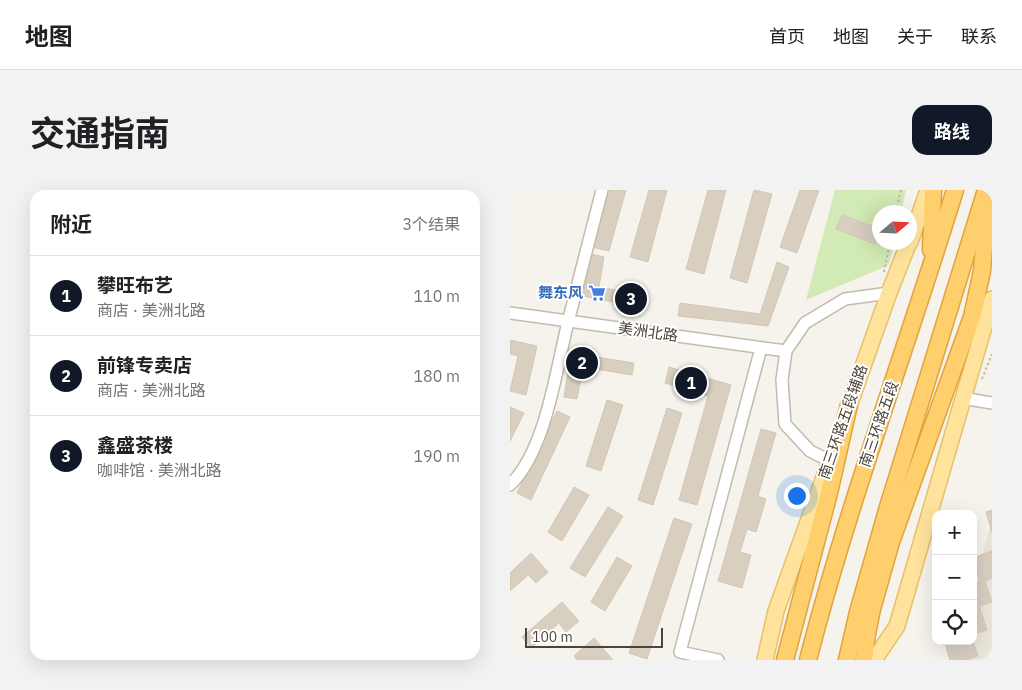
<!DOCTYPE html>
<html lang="zh">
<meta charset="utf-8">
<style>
body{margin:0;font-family:"IBM Plex Sans","Noto Sans SC",sans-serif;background:#f2f2f2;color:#202124}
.controls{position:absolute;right:15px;bottom:15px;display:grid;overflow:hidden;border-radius:10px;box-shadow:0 5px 20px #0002}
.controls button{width:45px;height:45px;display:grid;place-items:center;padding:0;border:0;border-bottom:1px solid #e0e0e0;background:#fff;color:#202124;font:25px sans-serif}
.compass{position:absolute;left:362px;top:15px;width:45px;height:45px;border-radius:50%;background:#fff;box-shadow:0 5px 20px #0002;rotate:71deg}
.scale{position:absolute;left:15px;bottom:12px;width:138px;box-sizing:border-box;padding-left:5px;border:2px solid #4b4439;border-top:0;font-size:14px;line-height:18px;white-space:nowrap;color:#4b4439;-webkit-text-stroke:4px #fff;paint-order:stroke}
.you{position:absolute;left:286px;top:305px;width:18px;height:18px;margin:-12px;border:4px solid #fff;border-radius:50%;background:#1a73e8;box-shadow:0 0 0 8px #1a73e833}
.badge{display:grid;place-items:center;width:32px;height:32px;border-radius:50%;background:#111827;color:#fff;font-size:16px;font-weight:700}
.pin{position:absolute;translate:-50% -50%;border:2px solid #fff;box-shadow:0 1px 5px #0006}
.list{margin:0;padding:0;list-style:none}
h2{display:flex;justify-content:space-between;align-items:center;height:65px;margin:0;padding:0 20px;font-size:21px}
h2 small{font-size:16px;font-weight:400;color:#757577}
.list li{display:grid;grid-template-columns:32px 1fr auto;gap:15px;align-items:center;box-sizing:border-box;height:80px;padding:0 20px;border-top:1px solid #e0e0e0}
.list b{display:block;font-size:19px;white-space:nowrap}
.list p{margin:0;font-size:16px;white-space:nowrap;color:#757577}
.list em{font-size:16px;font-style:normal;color:#757577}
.icon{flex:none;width:28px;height:28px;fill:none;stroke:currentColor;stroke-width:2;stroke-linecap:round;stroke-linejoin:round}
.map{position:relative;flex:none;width:482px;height:470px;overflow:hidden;border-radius:15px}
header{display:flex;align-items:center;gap:30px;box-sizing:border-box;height:70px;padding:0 25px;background:#fff;border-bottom:1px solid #e0e0e0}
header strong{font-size:24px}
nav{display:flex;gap:28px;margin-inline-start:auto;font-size:18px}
.intro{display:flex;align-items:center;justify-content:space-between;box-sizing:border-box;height:120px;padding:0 30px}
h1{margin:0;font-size:35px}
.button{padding:12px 22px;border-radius:15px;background:#111827;color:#fff;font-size:18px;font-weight:700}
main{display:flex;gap:30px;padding:0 30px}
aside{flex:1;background:#fff;border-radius:15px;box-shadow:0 5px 20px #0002}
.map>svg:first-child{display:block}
</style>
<header>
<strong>地图</strong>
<nav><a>首页</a><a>地图</a><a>关于</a><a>联系</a></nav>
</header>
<div class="intro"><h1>交通指南</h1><a class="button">路线</a></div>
<main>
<aside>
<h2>附近<small>3个结果</small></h2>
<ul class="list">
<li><span class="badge">1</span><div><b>攀旺布艺</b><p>商店 · 美洲北路</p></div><em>110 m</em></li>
<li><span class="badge">2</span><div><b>前锋专卖店</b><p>商店 · 美洲北路</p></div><em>180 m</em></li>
<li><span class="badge">3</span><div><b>鑫盛茶楼</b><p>咖啡馆 · 美洲北路</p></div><em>190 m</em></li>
</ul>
</aside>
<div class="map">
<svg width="482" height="470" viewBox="0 0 482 470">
<rect width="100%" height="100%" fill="#f6f3ec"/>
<path fill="#eae5da" d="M482 329V470H445L450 451H463V400Z"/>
<path fill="#d2eab5" d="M325 0H396L391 22H370V52L384 53 379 75 296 110Z"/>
<g fill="#d8cfc1" stroke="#d3c7b4">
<path d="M97 0H116L99 61 82 57Z"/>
<path d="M139 0H157L138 72 120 67Z"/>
<path d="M198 0H216L194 84 176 79Z"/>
<path d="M244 0 262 4 237 93 220 88Z"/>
<path d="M290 0H309L287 63 270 57Z"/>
<path d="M332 25 370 39 365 54 326 39Z"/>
<path d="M81 64 94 67 89 97 131 105 129 117 73 106Z"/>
<path d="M267 72 279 77 258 136 168 126 170 113 250 124Z"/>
<path d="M0 150 27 156 16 205 0 201 8 166 0 164Z"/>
<path d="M61 163 124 173 122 185 73 177 67 209 54 207Z"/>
<path d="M159 177 221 195 187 315 169 310 198 206 155 193Z"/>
<path d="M97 210 113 215 91 281 76 276Z"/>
<path d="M0 217 14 223 0 251Z"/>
<path d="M157 218 172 223 143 315 128 310Z"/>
<path d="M47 221 60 227 21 310 7 303Z"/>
<path d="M251 239 266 243 248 306 256 309 246 342 237 339 230 362 241 365 232 398 208 391Z"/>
<path d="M64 297 79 305 52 351 38 342Z"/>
<path d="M98 317 113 326 75 387 60 378Z"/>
<path d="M482 320V342L476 322Z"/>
<path d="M164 328 182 334 137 469 119 463Z"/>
<path d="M482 361V388L475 391 482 412 469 416 477 440 463 444V393L470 391 463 368Z"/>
<path d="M21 363 38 382 26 393 18 385 0 401V383Z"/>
<path d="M107 367 122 376 95 421 81 412Z"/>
<path d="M52 412 69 431 56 442 49 433 21 458 12 447Z"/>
<path d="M84 448 103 470H67L64 466Z"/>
<path d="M434 451H463L468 466 456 470H440Z"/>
</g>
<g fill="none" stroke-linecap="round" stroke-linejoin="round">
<g stroke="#c2bbae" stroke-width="14">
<g id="minor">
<path d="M0 123 276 161"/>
<path d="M452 208 482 213"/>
<path d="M320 271 300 261 275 234 272 190 276 161 295 133 335 109 379 103"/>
<path d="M0 295C36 260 46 180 58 132 69 88 81 44 92 0"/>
<path d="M208 470 170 462 251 158"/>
</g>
</g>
<g stroke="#e6c16a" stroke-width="18">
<g id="major">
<path d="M400 52 418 0"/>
<path d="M335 227 379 103 399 52"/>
<path d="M255 470 266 421 322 265"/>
<path d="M364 470 387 436 482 109"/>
</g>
</g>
<g stroke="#e0a43c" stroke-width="19">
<g id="highway">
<path d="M421 60 423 0"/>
<path d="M275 470 319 303 339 215"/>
<path d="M298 470C339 311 397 157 445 0"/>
<path d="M337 470 348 422 378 317 476 0"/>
<path d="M354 470 357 444 362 419 381 352 462 127 472 81 477 18"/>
</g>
</g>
<g stroke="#c4b79f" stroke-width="2" stroke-dasharray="2.5 2.5" stroke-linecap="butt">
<path d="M386 22 391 0"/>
<path d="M374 82 380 52"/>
<path d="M472 189 482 164"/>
</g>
<use href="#minor" stroke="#fff" stroke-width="11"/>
<use href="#major" stroke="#ffe39c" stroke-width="15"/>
<use href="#highway" stroke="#ffcf6e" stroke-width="16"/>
</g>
<defs>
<g id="supermarket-bare" transform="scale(1.35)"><path d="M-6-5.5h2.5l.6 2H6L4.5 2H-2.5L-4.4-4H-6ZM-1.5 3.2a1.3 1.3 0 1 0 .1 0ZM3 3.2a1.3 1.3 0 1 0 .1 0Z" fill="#3f7fe0" stroke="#fff" stroke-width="2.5" paint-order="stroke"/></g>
</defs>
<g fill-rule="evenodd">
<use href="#supermarket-bare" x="87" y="103"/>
</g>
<g text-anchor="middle" stroke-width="4" stroke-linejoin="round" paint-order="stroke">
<g font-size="15" font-weight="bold" fill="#366cbe" stroke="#fff" text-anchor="end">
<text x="73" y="108">舞东风</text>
</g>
<g font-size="15" fill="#4b4439" stroke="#fff">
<text transform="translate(138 142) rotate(8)" y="5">美洲北路</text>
<text transform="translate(333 232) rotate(-71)" y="5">南三环路五段辅路</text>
<text transform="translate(369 234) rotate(-71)" y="5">南三环路五段</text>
</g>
</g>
</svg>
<div class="controls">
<button>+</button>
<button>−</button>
<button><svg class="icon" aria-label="locate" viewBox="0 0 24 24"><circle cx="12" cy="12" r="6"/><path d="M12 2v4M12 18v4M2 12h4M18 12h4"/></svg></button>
</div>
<svg class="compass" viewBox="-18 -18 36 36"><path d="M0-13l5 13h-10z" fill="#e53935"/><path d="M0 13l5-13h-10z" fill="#757577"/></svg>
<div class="scale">100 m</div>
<div class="you"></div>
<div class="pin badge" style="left:181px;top:193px">1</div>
<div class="pin badge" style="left:72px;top:173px">2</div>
<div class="pin badge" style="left:121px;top:109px">3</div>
</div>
</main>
